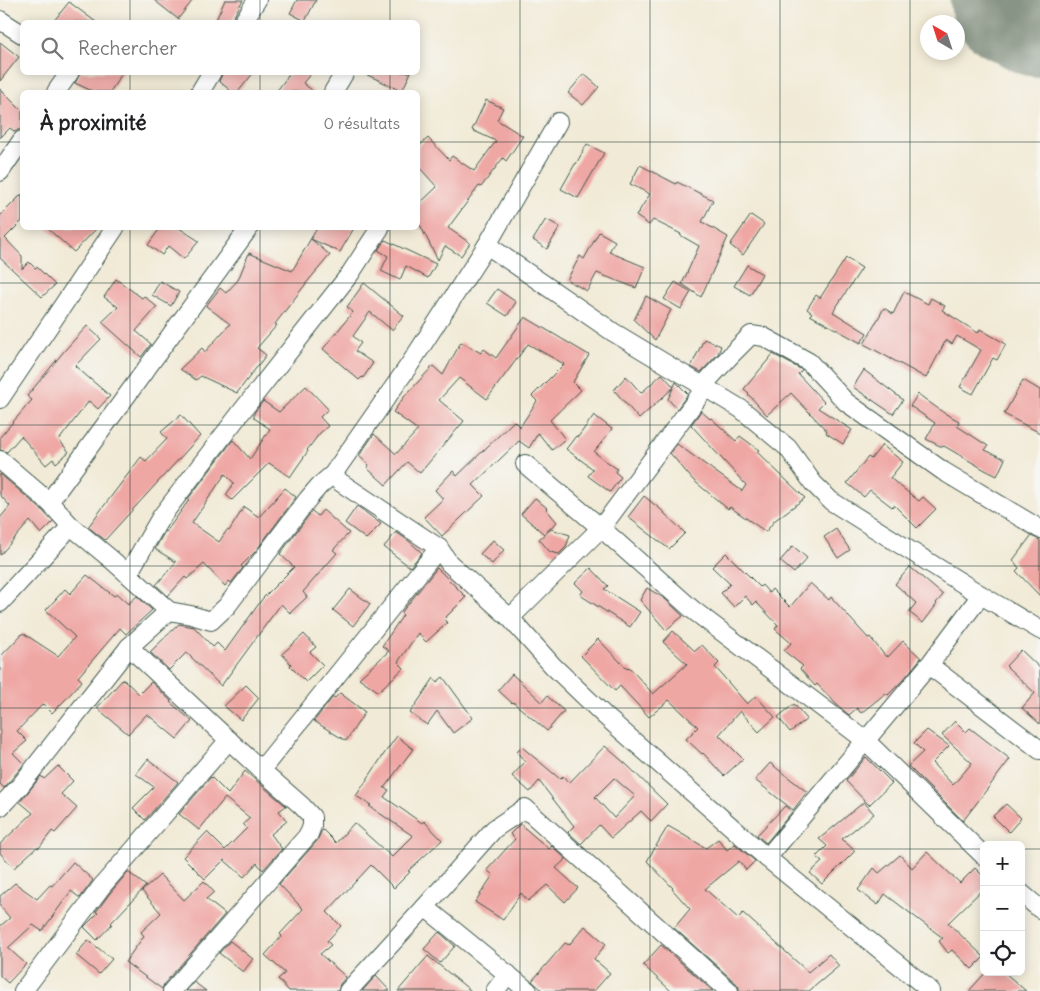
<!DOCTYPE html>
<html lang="fr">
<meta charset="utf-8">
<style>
body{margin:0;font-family:Delius,sans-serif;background:#f2f2f2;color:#202124}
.controls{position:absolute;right:15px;bottom:15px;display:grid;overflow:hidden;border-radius:8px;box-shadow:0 2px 12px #0003}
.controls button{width:45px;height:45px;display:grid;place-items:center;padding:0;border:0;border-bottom:1px solid #e0e0e0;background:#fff;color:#202124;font:25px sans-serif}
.compass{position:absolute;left:920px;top:15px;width:45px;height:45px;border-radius:50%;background:#fff;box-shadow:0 2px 12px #0003;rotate:321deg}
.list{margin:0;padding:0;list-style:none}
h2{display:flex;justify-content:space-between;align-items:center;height:65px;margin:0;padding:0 20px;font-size:21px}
h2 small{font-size:16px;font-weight:400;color:#757577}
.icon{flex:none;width:28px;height:28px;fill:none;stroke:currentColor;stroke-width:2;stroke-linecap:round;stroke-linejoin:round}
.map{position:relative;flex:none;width:1040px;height:991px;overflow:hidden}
.search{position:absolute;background:#fff;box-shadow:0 2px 12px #0003;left:20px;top:20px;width:400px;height:55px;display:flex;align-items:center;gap:12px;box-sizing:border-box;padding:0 18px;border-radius:8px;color:#757577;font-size:19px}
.panel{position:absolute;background:#fff;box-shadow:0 2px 12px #0003;left:20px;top:90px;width:400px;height:140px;border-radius:8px}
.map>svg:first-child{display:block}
</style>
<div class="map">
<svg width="1040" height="991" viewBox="0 0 1040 991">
<rect width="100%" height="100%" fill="#f6f6f2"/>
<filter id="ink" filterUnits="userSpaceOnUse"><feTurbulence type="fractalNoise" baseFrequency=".02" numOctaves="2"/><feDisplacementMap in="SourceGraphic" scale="10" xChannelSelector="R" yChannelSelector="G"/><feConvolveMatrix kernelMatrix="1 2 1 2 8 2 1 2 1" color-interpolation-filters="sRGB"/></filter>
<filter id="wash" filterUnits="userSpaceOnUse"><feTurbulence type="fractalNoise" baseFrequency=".0096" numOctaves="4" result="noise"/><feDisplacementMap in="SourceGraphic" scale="20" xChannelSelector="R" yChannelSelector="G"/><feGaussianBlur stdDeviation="1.12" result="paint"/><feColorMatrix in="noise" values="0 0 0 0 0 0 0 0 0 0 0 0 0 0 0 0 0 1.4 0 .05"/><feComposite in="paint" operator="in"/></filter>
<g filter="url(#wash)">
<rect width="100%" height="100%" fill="#f1ead6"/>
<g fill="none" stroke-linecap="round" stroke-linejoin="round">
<path stroke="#889485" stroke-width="126" d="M1013 0 1040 14"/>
</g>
<g id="blocks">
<g fill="#efa7a4" fill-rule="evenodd">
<path d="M154 0H193L178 19Z"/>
<path d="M225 0H243L234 16 232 22H215Z"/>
<path d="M297 0H316L305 21 290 13Z"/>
<path d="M69 2 96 22H53Z"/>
<path d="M0 42 19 57 0 81Z"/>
<path d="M81 72H123L110 92H94L75 83Z"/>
<path d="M223 72H254L238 92H232L219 81Z"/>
<path d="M291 72H312L303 83 314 92H276Z"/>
<path d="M361 72H411L402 91Z"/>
<path d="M584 74 599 87 583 105 568 93Z"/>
<path d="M0 89 22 111V129L18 130 15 132 10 128 0 138Z"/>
<path d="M486 100 503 108 497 120 523 136 506 161 503 158 481 187 479 186 448 228 470 243 461 256 445 246 438 260 418 221V205L437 187 418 166V147L428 138 449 160 452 156 474 171 496 141 472 130Z"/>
<path d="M587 144 604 153 578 198 561 189 575 164H576Z"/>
<path d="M640 165 676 184 677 182 713 200 702 222 728 237 701 297 682 284 699 246 680 235 681 234 653 220 649 225 636 216 650 194 630 184Z"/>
<path d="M22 194V221L5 238 22 256V269L29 262 35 268 37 267 55 285 42 297 0 258V216Z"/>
<path d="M751 215 764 224 743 255 730 245Z"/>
<path d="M546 219 560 227 547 249 533 240Z"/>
<path d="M47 228H97L74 252Z"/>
<path d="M160 228H179L199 241 184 259 168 246 162 255 148 245Z"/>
<path d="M317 228H354L340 252 311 239 330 255 308 281 275 324 277 325 257 348 266 355 237 393 201 376 196 380 180 369 202 348 205 352 230 324 206 306 220 288 226 293 238 280 249 253 292 271Z"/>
<path d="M599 232 615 241 609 252 645 267 636 288 597 273 587 291 567 280 580 256 584 259Z"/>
<path d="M385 240 436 264 428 278 406 266 400 280 381 271 388 256 378 250Z"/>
<path d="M846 258 862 268 833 312 867 333 861 343 810 315 812 313 807 309 816 295 820 298Z"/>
<path d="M747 265 762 274 750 295 734 286Z"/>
<path d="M116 279 142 298 144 296 157 307 136 331 151 344 141 357 102 322 118 307 104 297Z"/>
<path d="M160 281 179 292 171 306 152 295Z"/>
<path d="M675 282 691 292 681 309 664 299Z"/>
<path d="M364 283 404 316 392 330 370 312 353 336 361 343 355 351 373 363 363 378 362 377 359 380 323 349 353 312 347 307Z"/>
<path d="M497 289 516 302 507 316 487 303Z"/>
<path d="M904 292 928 304 931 298 945 306 942 310 978 333 980 329 1006 344 997 360 993 358 973 394 960 387 981 350 957 336 952 344 946 340 926 378 864 344 884 308 893 314Z"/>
<path d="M646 296 671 310 655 340 634 320Z"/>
<path d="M525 317 589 355 573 382 581 390 550 420 565 439 552 450 538 433 529 448 519 441 473 485 484 496 442 536 424 517 443 499 435 490 453 471 457 476 514 421 520 427 537 401 532 396 564 364 528 344 487 399 459 378 439 400 464 421 420 473 407 462 386 485 367 468 369 465 359 456 374 434 396 454 418 430 393 412 404 397 433 366 443 375 461 342 481 353 484 349 496 358Z"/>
<path d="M87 326 101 339 75 366 110 396 98 409 89 401 59 440 69 452 56 463 53 459 46 465 21 436 7 452 0 450V437L32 400 27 396 65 350Z"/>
<path d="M704 339 721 346 718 354 701 372 691 367Z"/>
<path d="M773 354 802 370 798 374 824 402 818 408 852 430 843 444 826 433 827 431 791 393 767 415 748 394 749 393 744 389Z"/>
<path d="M864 370 903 400 893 414 853 387Z"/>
<path d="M662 374 674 387 639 419 614 390 626 376 641 393Z"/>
<path d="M1023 380 1040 390V433L1004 414Z"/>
<path d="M676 382 688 394 677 409 668 399Z"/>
<path d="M306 386 328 409 320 417 328 426 320 433 307 450 308 451 290 477 269 463 232 500 226 495 234 483 225 474 192 523 219 542 227 530 229 531 244 507 259 517 285 488 296 497 255 552 241 566 243 568 231 583 229 581 225 586 204 564 187 579 185 577 168 596 156 585 176 562 155 549 165 531 166 532 189 500 188 499 233 440 250 459 270 429 254 418V413L263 401 279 412Z"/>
<path d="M918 394 944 413 959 421 957 426 988 446 985 450 1005 459 997 476 985 470 944 446 942 447 926 439 935 423 910 406Z"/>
<path d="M701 411 710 419 711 418 736 441 740 436 759 450 757 452 805 498 774 521 766 532 730 507 728 509 693 480 670 453 677 444 742 491 746 485 691 425Z"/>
<path d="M181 415 200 436 105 540 88 527 141 457 146 461 167 439 161 432Z"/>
<path d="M594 415 612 429 594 452 617 469 615 472 621 477 610 492 588 476 593 469 566 449 576 436 578 437Z"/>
<path d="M882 445 903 462 890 478 919 501 923 497 936 509 917 528 894 505 892 507 870 490 864 497 847 483 868 457 871 459Z"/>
<path d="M0 474 42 510 53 522 41 534 30 521 0 555V518L10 506 0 495Z"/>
<path d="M644 496 665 513H664L685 533 669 549 628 517Z"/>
<path d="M535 498 547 508 546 509 557 522 544 534 521 514Z"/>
<path d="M357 506 381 524 366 539 345 523Z"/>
<path d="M323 510 349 533 333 550 337 553 303 592 307 597 290 613 281 604 221 686 188 654 186 653 169 670 150 652 179 624 194 627 213 647 217 643 225 651 263 598 294 567 280 554 312 511 318 516Z"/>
<path d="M551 529 570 535 566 547 559 554 550 552 539 539Z"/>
<path d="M836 529 850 550 838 558 824 537Z"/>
<path d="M396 532 409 541 422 553 410 567 384 547Z"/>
<path d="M1031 536 1040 540V596L1016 571 1019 568 1013 560Z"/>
<path d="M493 540 504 550 492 564 480 554Z"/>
<path d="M793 546 807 558 794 573 780 561Z"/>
<path d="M726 553 760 587 762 585 769 593 772 589 790 607 810 583 829 600 831 597 868 638 870 637 886 657 887 655 888 657 903 641 921 658 904 679 888 695 886 693 861 713 857 708 849 715 837 705 817 684 815 686 800 669 803 666 784 651 791 643 775 629 778 625 756 602 753 605 745 596 734 607 721 593 730 584 712 567Z"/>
<path d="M910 567 943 595 936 603 937 604 923 623 909 612 916 603 895 584Z"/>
<path d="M437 568 466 597 444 619 447 623 426 642 418 633 398 662 404 668 383 687 379 692 359 678 389 651 382 646 403 615 401 613Z"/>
<path d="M591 568 608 586 604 589 640 612 630 627 580 595 583 591 575 583Z"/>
<path d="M87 575 114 596 117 594 128 604 137 596 152 610 126 634 120 628 78 677 82 681 65 700 52 713 43 704 17 731 27 741 13 753 24 764 4 788 0 784V657L23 633 58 656 75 637 46 610 65 589 70 594Z"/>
<path d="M647 588 664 598 683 616 666 630 640 600Z"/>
<path d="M350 589 370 604 353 626 333 610Z"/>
<path d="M673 631 695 651 702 645 719 663 715 667 747 704 756 696 775 717 759 732 740 711 719 735 743 759 724 776 703 753 702 754 686 739 698 727 669 700 649 717 620 686 615 691 581 656 598 639 627 669 629 667 653 694 687 664 663 642Z"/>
<path d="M304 634 316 647 310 652 323 665 306 682 290 666 291 664 282 654Z"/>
<path d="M1021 650 1040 668V724L1022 708 1035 693 1006 666Z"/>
<path d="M512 674 542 702 547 696 564 711 547 731 513 702 512 703 498 690Z"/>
<path d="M443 677 473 718 453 733 437 711 427 725 410 713 434 678 437 682Z"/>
<path d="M123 679 139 694 151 682 171 701 170 702 192 721 177 739 147 714 128 734 97 708Z"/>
<path d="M246 685 259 698 241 720 224 706Z"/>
<path d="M340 693 365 712 346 741 314 721 333 697 335 698Z"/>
<path d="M794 704 807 719 790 732 778 717Z"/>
<path d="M955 721 966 732 970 728 1010 759 963 821 908 766 923 752 914 743 927 730 949 746 932 763 953 785 972 763 942 735Z"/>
<path d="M397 736 413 749 384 788 389 790 384 797 422 823 424 821 442 840 408 871 410 872 394 888 371 865 327 912 341 926 327 941 331 945 320 954 346 977 340 984 338 991H289L278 979 285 973 265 955 282 936 280 934 303 909 279 884 317 841 321 832 323 830 336 843 354 823 392 857 413 836 369 806 371 805 356 796 384 754Z"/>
<path d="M605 746 627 765 667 804 651 821 641 811 611 838 599 825 581 844 568 832 574 826 539 781 530 792 512 776 525 762 517 752 522 747 560 779 563 776 569 783ZM614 778 635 796 614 818 595 797Z"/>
<path d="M866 757 892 783 869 805 846 781Z"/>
<path d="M148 759 178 782 145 820 133 808 154 787 136 774Z"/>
<path d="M770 763 807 792 793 810 755 780Z"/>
<path d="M58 766 73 781 61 794 77 808 55 833 52 831 39 848 37 847 14 868 0 853V844L33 813 20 802 41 776 44 779Z"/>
<path d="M245 771 286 806 279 811 287 821 271 834 282 849 263 870 257 863 244 877 224 860 205 879 183 857 207 832 225 850 247 828 243 824 250 818 225 798 199 830 179 814 211 777 228 794Z"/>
<path d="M864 802 874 814 842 839 855 851 822 884 810 873 822 862 816 857 827 846 819 839Z"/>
<path d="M1006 804 1021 818 1009 832 993 816Z"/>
<path d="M785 806 792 812 766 843 757 835Z"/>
<path d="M520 824 549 849 552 846 566 859 556 868 578 888 565 902 547 885 528 901 521 893 503 920 475 902 493 875 487 870 515 839 510 834Z"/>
<path d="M668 826 706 848 718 839 727 850 735 844 755 861 746 870 739 861 705 889 738 918 743 913 808 972 829 954 839 966 809 991H739V987L736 983 674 928 690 909 672 889 673 888 647 861Z"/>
<path d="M927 852 960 883 975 868 984 877V888L948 923 984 957 972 969 952 950 948 953 939 941 943 938 885 894 878 905 858 890 874 868 879 873 900 855 912 868Z"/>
<path d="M73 862 93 880 80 898 71 891 42 931 33 925 8 948 26 964 8 983 0 976V926L10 918 0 906V896L15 883 37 899 50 885 52 886Z"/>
<path d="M128 872 146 886 111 923 112 924 97 940 84 927 98 913 96 912 110 893Z"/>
<path d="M160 875 184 900 204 881 214 892 206 899 225 914 164 984 162 989 125 962 144 936 141 932 161 913 142 891Z"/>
<path d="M585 926 606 944 594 959 610 973 594 991H543L532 981 565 943 569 945Z"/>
<path d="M439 932 455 946 440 963 424 949Z"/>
<path d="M88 940 112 959 99 974 76 955Z"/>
<path d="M230 941 253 959 243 972 219 953Z"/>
<path d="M661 945 713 991H671L643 965Z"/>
<path d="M428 956 471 991H398Z"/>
<path d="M986 972H1004L1026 991H969Z"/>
<path d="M376 976 390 991H362Z"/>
<path d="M194 982 206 991H186Z"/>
</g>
</g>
</g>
<g filter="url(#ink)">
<use href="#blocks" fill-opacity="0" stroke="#3e574c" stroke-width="1"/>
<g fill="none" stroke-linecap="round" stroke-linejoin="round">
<g stroke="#3e574c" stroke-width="20">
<g id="minor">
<path d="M0 20 22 34"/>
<path d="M243 22 257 0"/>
<path d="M56 92 70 72"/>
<path d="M200 92 212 72"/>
<path d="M333 92 345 72"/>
<path d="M0 172 22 140"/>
<path d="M487 245 613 332 741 409 788 448 813 483 831 501 981 595 1040 630"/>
<path d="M0 399 115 228"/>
<path d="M0 460 49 502 71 526 112 560 169 611"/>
<path d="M525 464 601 528 693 610 865 740 984 856"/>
<path d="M333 474 340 482 439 548 449 563 510 618 553 666 605 716 767 858 931 991"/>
<path d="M49 502 249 228"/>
<path d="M128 574 161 517 242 411 350 274 380 228"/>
<path d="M0 603 71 526"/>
<path d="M510 618 601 528 706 387V382L732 354 751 335 764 337 809 362 846 402 943 471 1040 529"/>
<path d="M129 647 261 770 302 806 312 817V826L309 834 172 991"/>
<path d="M929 665 1040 750"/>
<path d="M261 770 390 609 439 548"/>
<path d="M0 807 20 786 129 647 169 611 191 615 211 621 227 606 308 499 319 486 333 474 410 364 487 245 558 122"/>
<path d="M767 858 929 665 981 595"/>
<path d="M1021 893 1040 909"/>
<path d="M425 907 528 991"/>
<path d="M23 991 102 886 229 740"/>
<path d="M348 991 425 907 494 829 525 808 729 991"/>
<path d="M495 991 508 974"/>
</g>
</g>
<use href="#minor" stroke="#fff" stroke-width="18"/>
</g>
</g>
<path fill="none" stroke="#1f3d34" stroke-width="1" stroke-opacity="0.55" d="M130 0V22M260 0V22M390 0V22M520 0V991M650 0V991M780 0V991M910 0V991M130 72V92M260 72V92M390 72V92M0 142H22M418 142H1040M130 228V991M260 228V991M390 228V991M0 283H1040M0 425H1040M0 566H1040M0 708H1040M0 849H984M1021 849H1040"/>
</svg>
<div class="controls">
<button>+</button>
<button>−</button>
<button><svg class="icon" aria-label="locate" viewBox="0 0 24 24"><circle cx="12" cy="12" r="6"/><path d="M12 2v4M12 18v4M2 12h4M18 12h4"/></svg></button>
</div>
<svg class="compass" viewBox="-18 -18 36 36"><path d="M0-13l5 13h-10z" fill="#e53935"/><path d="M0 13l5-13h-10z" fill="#757577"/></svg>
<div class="search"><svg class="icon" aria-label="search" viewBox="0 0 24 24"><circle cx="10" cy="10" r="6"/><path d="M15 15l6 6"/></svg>Rechercher</div>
<section class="panel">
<h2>À proximité<small>0 résultats</small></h2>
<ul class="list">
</ul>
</section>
</div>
